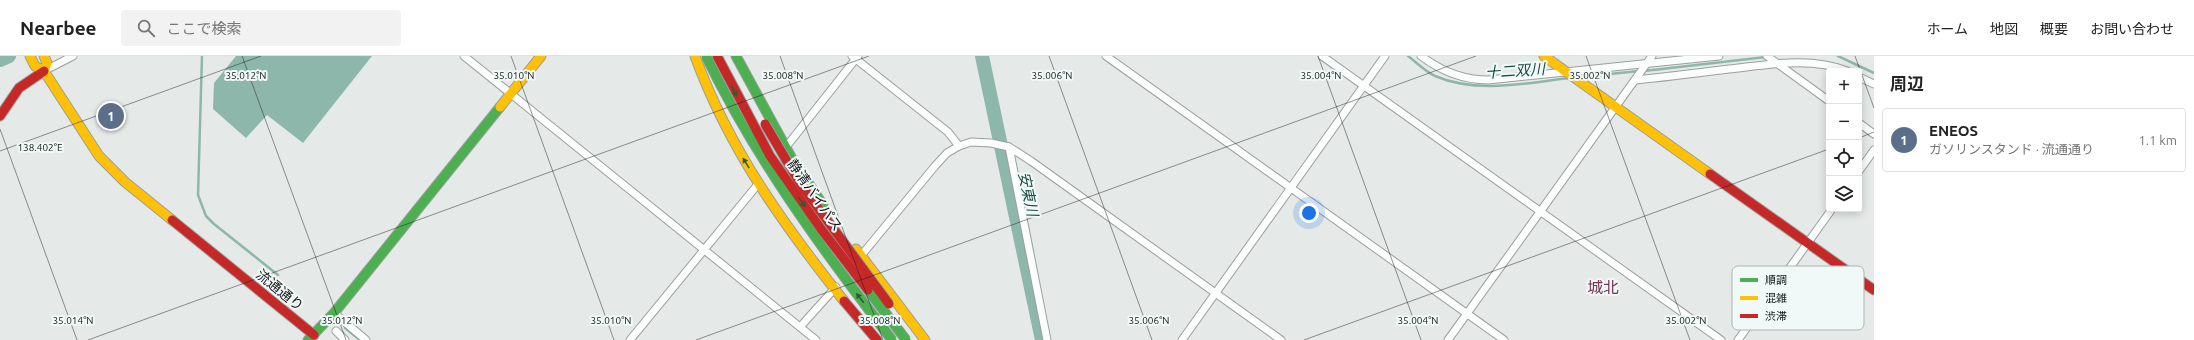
<!DOCTYPE html>
<html lang="ja">
<meta charset="utf-8">
<style>
body{margin:0;font-family:Ubuntu,"Noto Sans JP",sans-serif;background:#f2f2f2;color:#222}
.controls{position:absolute;right:12px;top:12px;display:grid;overflow:hidden;border-radius:4px;box-shadow:0 2px 10px #0003}
.controls button{width:36px;height:36px;display:grid;place-items:center;padding:0;border:0;border-bottom:1px solid #e0e0e0;background:#fff;color:#222;font:20px sans-serif}
.you{position:absolute;left:1309px;top:157px;width:14px;height:14px;margin:-10px;border:3px solid #fff;border-radius:50%;background:#1a73e8;box-shadow:0 0 0 6px #1a73e833}
.badge{display:grid;place-items:center;width:26px;height:26px;border-radius:50%;background:#0b8043;color:#fff;font-size:13px;font-weight:700}
.pin{position:absolute;translate:-50% -50%;border:2px solid #fff;box-shadow:0 1px 4px #0006}
.list{margin:0;padding:0;list-style:none}
h2{display:flex;justify-content:space-between;align-items:center;height:52px;margin:0;padding:0 16px;font-size:17px}
h2 small{font-size:13px;font-weight:400;color:#767676}
.list li{display:grid;grid-template-columns:26px 1fr auto;gap:12px;align-items:center;box-sizing:border-box;height:64px;margin:0 8px 8px;padding:0 8px;border:1px solid #e0e0e0;border-radius:4px}
.list b{display:block;font-size:15px;white-space:nowrap}
.list p{margin:0;font-size:13px;white-space:nowrap;color:#767676}
.list em{font-size:13px;font-style:normal;color:#767676}
.icon{flex:none;width:22px;height:22px;fill:none;stroke:currentColor;stroke-width:2;stroke-linecap:round;stroke-linejoin:round}
.map{position:relative;flex:none;width:1874px;height:284px;overflow:hidden}
header{display:flex;align-items:center;gap:24px;box-sizing:border-box;height:56px;padding:0 20px;background:#fff;border-bottom:1px solid #e0e0e0}
header strong{font-size:19px}
nav{display:flex;gap:22px;margin-inline-start:auto;font-size:14px}
.search{width:280px;height:36px;background:#f2f2f2;display:flex;align-items:center;gap:10px;box-sizing:border-box;padding:0 14px;border-radius:4px;color:#767676;font-size:15px}
main{display:flex}
aside{flex:1;background:#fff}
.map>svg:first-child{display:block}
</style>
<header>
<strong>Nearbee</strong>
<div class="search"><svg class="icon" aria-label="search" viewBox="0 0 24 24"><circle cx="10" cy="10" r="6"/><path d="M15 15l6 6"/></svg>ここで検索</div>
<nav><a>ホーム</a><a>地図</a><a>概要</a><a>お問い合わせ</a></nav>
</header>
<main>
<div class="map">
<svg width="1874" height="284" viewBox="0 0 1874 284">
<rect width="100%" height="100%" fill="#e5eae8"/>
<path fill="#8eb7ac" d="M236 0H372L303 87 267 59 246 82 213 53 214 27Z"/>
<g fill="none" stroke-linecap="round" stroke-linejoin="round">
<g stroke="#8eb7ac" stroke-width="2.5">
<path d="M202 0 198 139 206 160 214 168 278 219"/>
<path d="M1408 0C1416 6 1426 16 1435 20 1477 38 1526 27 1569 22"/>
<path d="M1838 0 1874 17"/>
<path d="M1644 15 1766 1"/>
<path d="M1580 21 1639 15"/>
<path d="M345 272 360 284"/>
</g>
<g stroke="#8eb7ac" stroke-width="14">
<path d="M982 0 1042 284"/>
<path d="M0 4 9 0"/>
</g>
<g stroke="#9b9f9d" stroke-width="9">
<g id="street">
<path d="M464 0 816 284"/>
<path d="M852 0 948 76 959 90"/>
<path d="M1106 0 1504 284"/>
<path d="M1322 0 1721 284"/>
<path d="M1421 0C1441 15 1463 24 1488 24L1719 0"/>
<path d="M1767 0 1829 45"/>
<path d="M44 15 73 0"/>
<path d="M1859 21 1874 28"/>
<path d="M1635 24C1666 21 1698 17 1729 13 1766 9 1811 0 1847 15"/>
<path d="M1859 67 1874 78"/>
<path d="M786 91 858 0"/>
<path d="M1009 91 1047 284"/>
<path d="M1859 115 1874 94"/>
<path d="M860 201 935 110 947 97 959 90 971 86 991 87 1009 91 1031 105 1281 284"/>
<path d="M334 257 366 284"/>
<path d="M800 271 836 231"/>
<path d="M336 275 345 284"/>
<path d="M630 284 759 127"/>
<path d="M1182 284 1385 0"/>
<path d="M1448 284 1652 0"/>
<path d="M1738 284 1832 153"/>
</g>
</g>
<g stroke="#9b9f9d" stroke-width="11">
<g id="fast">
<path d="M736 0 791 101 823 149"/>
<path d="M308 284 334 257 500 51"/>
</g>
</g>
<g stroke="#9b9f9d" stroke-width="11">
<g id="slow">
<path d="M30 0 35 10 44 15"/>
<path d="M44 0 47 7 44 15"/>
<path d="M695 0C729 93 783 168 844 245"/>
<path d="M1544 0 1710 118"/>
<path d="M44 15 99 100 125 126 172 164"/>
<path d="M500 51 541 0"/>
<path d="M856 193 925 284"/>
</g>
</g>
<g stroke="#9b9f9d" stroke-width="11">
<g id="jam">
<path d="M0 60 19 32 44 15"/>
<path d="M1710 118 1874 234"/>
<path d="M172 164 314 279"/>
<path d="M844 245 877 284"/>
</g>
</g>
<use href="#street" stroke="#fbfcfc" stroke-width="7"/>
<use href="#fast" stroke="#4caf50" stroke-width="9"/>
<use href="#slow" stroke="#ffc107" stroke-width="9"/>
<use href="#jam" stroke="#c62828" stroke-width="9"/>
<g stroke="#8e9f9b" stroke-width="11" stroke-linecap="butt">
<g id="fast-bridge">
<path d="M706 0C756 103 822 193 892 284"/>
<path d="M868 234 906 284"/>
</g>
</g>
<g stroke="#8e9f9b" stroke-width="11" stroke-linecap="butt">
<g id="jam-bridge">
<path d="M717 0 770 100 821 173 868 234"/>
<path d="M765 68 801 129 889 248"/>
</g>
</g>
<use href="#fast-bridge" stroke="#4caf50" stroke-width="9"/>
<use href="#jam-bridge" stroke="#c62828" stroke-width="9"/>
</g>
<defs><path id="oneway-solid" d="M-6-.8H1V-3.2L6.5 0L1 3.2V.8H-6Z"/></defs>
<g fill="#2d5b30">
<use href="#oneway-solid" transform="translate(734 35) rotate(62)"/>
<use href="#oneway-solid" transform="translate(746 107) rotate(-122)"/>
<use href="#oneway-solid" transform="translate(802 146) rotate(55)"/>
<use href="#oneway-solid" transform="translate(860 242) rotate(-128)"/>
</g>
<path fill="none" stroke="#131615" stroke-width="1" stroke-opacity="0.45" d="M242 0 346 284M511 0 614 284M780 0 883 284M1049 0 1152 284M1318 0 1421 284M1586 0 1690 284M1855 0 1874 52M0 73 77 284M1859 82 1874 76M0 95 261 0M88 284 869 0M696 284 1476 0M1304 284 1829 93"/>
<g text-anchor="middle" stroke-width="4" stroke-linejoin="round" paint-order="stroke">
<g font-size="14" fill="#131615" stroke="#f0f9f7">
<text transform="translate(815 139) rotate(55)" y="5">静清バイパス</text>
<text transform="translate(280 234) rotate(39)" y="5">流通通り</text>
</g>
<g font-size="15" font-style="italic" fill="#1b4c42" stroke="#f0f9f7">
<text transform="translate(1515 15) rotate(-4)" y="5">十二双川</text>
<text transform="translate(1028 138) rotate(78)" y="5">安東川</text>
</g>
<g font-size="16" fill="#793550" stroke="#f0f9f7">
<text x="1603" y="237">城北</text>
</g>
</g>
<rect x="1732" y="210" width="132" height="64" rx="6" fill="#f0f9f7" stroke="#aeb5b3" stroke-width="1"/>
<rect x="1740" y="222" width="18" height="4" fill="#4caf50"/>
<rect x="1740" y="240" width="18" height="4" fill="#ffc107"/>
<rect x="1740" y="258" width="18" height="4" fill="#c62828"/>
<g font-size="11" fill="#131615">
<text x="1765" y="228">順調</text>
<text x="1765" y="246">混雑</text>
<text x="1765" y="264">渋滞</text>
</g>
<g font-size="10" text-anchor="middle" fill="#131615" stroke="#f0f9f7" stroke-width="4" stroke-linejoin="round" paint-order="stroke">
<text x="514" y="23">35.010°N</text>
<text x="783" y="23">35.008°N</text>
<text x="1052" y="23">35.006°N</text>
<text x="1321" y="23">35.004°N</text>
<text x="1590" y="23">35.002°N</text>
<text x="246" y="23">35.012°N</text>
<text x="40" y="95">138.402°E</text>
<text x="73" y="268">35.014°N</text>
<text x="342" y="268">35.012°N</text>
<text x="611" y="268">35.010°N</text>
<text x="880" y="268">35.008°N</text>
<text x="1149" y="268">35.006°N</text>
<text x="1418" y="268">35.004°N</text>
<text x="1686" y="268">35.002°N</text>
</g>
</svg>
<div class="controls">
<button>+</button>
<button>−</button>
<button><svg class="icon" aria-label="locate" viewBox="0 0 24 24"><circle cx="12" cy="12" r="6"/><path d="M12 2v4M12 18v4M2 12h4M18 12h4"/></svg></button>
<button><svg class="icon" aria-label="layers" viewBox="0 0 24 24"><path d="M12 4l9 5-9 5-9-5zM3 14l9 5 9-5"/></svg></button>
</div>
<div class="you"></div>
<div class="pin badge" style="left:111px;top:60px;background:#5c6f8a">1</div>
</div>
<aside>
<h2>周辺<small></small></h2>
<ul class="list">
<li><span class="badge" style="background:#5c6f8a">1</span><div><b>ENEOS</b><p>ガソリンスタンド · 流通通り</p></div><em>1.1 km</em></li>
</ul>
</aside>
</main>
